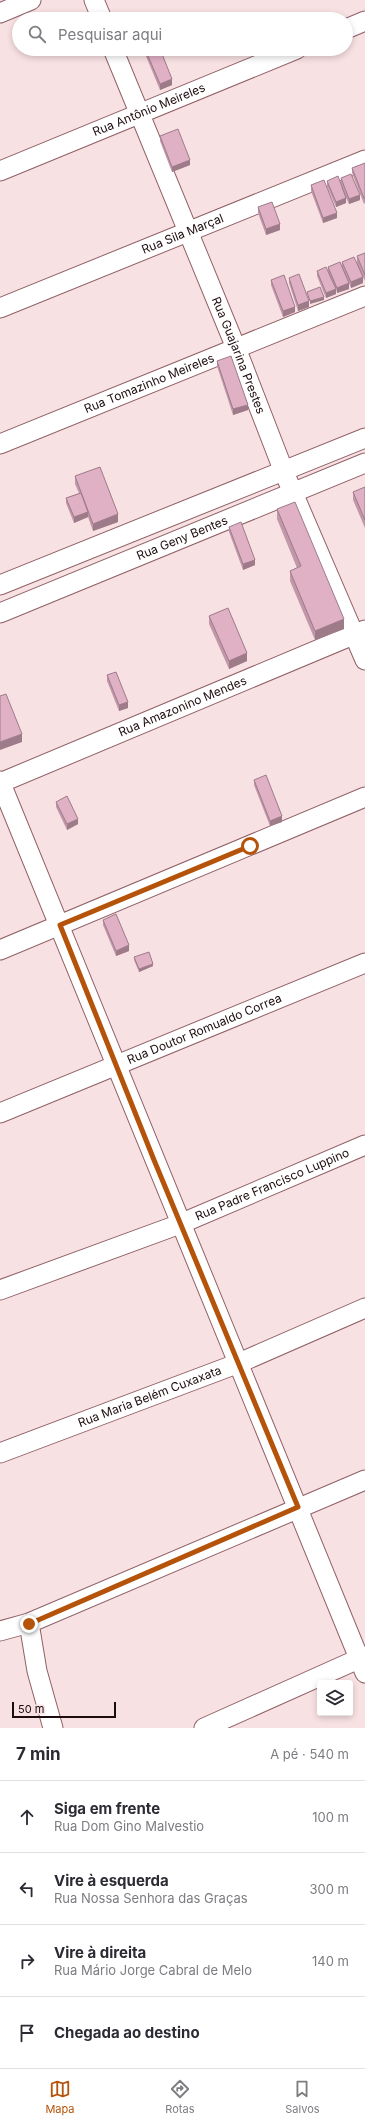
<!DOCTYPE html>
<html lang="pt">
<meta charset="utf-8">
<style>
body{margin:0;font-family:Inter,sans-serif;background:#f7f7f7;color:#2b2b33}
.controls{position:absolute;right:12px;bottom:12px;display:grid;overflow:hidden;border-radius:4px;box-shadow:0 2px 6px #0003}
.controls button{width:36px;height:36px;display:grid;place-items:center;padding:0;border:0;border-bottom:1px solid #e1e1e2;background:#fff;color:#2b2b33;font:20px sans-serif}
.scale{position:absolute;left:12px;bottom:10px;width:104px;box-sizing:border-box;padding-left:4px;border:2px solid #1d0c0e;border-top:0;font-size:11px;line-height:14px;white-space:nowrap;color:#1d0c0e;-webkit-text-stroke:3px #f8e1e3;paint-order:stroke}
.stop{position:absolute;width:12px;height:12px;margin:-9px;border:3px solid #b45309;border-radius:50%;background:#fff}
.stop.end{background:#b45309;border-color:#fff;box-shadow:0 1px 4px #0008}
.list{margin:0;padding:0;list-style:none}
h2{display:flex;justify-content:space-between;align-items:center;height:52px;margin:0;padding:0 16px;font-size:17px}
h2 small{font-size:13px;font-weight:400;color:#7c7c81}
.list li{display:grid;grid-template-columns:26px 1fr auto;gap:12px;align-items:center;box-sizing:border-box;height:72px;padding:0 16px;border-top:1px solid #e1e1e2}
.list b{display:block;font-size:15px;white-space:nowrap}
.list p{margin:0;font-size:13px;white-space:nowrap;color:#7c7c81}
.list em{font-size:13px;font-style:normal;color:#7c7c81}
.icon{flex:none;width:22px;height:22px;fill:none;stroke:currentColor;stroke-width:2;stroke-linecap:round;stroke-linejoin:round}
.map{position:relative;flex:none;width:365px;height:1728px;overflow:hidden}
.search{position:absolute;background:#fff;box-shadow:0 2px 6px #0003;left:12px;right:12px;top:12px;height:44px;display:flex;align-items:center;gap:10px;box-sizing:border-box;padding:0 14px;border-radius:22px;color:#7c7c81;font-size:15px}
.sheet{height:340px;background:#fff}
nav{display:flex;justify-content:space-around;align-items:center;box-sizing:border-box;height:56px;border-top:1px solid #e1e1e2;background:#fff;font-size:11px;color:#7c7c81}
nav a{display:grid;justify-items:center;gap:2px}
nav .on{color:#b45309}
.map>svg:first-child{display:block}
</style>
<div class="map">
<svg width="365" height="1728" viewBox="0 0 365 1728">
<rect width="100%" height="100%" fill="#f8e1e3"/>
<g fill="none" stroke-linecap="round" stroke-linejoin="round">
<g stroke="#906167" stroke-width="21">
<g id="minor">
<path d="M94 0 102 19"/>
<path d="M0 13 31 0"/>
<path d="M346 29 365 21"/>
<path id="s1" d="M113 49 236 348 284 472 365 660"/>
<path id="s2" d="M0 171 297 49"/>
<path id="s3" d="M0 308 365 160"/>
<path id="s4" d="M0 444 365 296"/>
<path d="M0 585 365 438"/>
<path id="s5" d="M0 613 365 463"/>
<path d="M0 781C122 1078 242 1376 365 1673"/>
<path id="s6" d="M0 783 365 630"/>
<path d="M0 950 365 797"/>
<path id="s7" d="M0 1113 365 963"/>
<path id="s8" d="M0 1290 180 1224 365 1145"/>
<path id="s9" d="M0 1453 239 1363 365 1308"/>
<path d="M29 1623 37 1671 53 1728"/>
<path d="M0 1631 29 1623 365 1480"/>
<path d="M204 1728 365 1656"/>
</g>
</g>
<use href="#minor" stroke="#fff" stroke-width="19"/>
</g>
<g fill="#c197a9">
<path d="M24 49H38L26 54Z"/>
<path d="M143 49H160L172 85 160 90Z"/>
<path d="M160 136 190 165 172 172 160 141Z"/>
<path d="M365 163V203L364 204 352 173V168Z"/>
<path d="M341 178 360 200 349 204 346 198V203L336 207 327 186V181L341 184Z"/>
<path d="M311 185 337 218 323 223 311 191Z"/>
<path d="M258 207 280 230 266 235 258 213Z"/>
<path d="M365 253V281L363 277V283L351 288 342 268V262H357V256Z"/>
<path d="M328 267 349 289 337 293 336 289V294L326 298 317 276V271L328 272Z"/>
<path d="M289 278 309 307 298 311 289 283Z"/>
<path d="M271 280 295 312 283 317 271 285Z"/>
<path d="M217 361 248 410 233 415 217 366Z"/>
<path d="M75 476 118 522 93 531 88 517 74 523 66 503V498L79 493 75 484Z"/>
<path d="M365 487V528L353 500V492Z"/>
<path d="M277 509 344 629 315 640 290 581V571L297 568 277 519Z"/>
<path d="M229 527 255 565 243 570 229 532Z"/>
<path d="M209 616 247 661 229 669 209 624Z"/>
<path d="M107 675 128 708 119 711 107 681Z"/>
<path d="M254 780 282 822 270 826 254 785Z"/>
<path d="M56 802 78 824 67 830 56 807Z"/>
<path d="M103 920 129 951 116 956 103 925Z"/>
<path d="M134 957 153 966 139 972 134 960Z"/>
</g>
<g fill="#9d7b89">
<path d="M26 49H38L26 54Z"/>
<path d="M172 79V85L160 90V84Z"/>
<path d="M190 160V165L172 172V167Z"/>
<path d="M360 195V200L349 204V199Z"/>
<path d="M346 198V203L336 207V202Z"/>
<path d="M337 213V218L323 223V218Z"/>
<path d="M280 224V230L266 235V229Z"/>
<path d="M363 277V283L351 288V282Z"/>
<path d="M349 283V289L337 293V288Z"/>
<path d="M336 289V294L326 298V293Z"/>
<path d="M324 297V300L310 304V301Z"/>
<path d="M309 301V307L298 311V305Z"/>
<path d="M295 307V312L283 317V311Z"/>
<path d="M248 405V410L233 415V409Z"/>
<path d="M88 512V517L74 523V517Z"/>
<path d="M118 514V522L93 531V524Z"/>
<path d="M255 560V565L243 570V564Z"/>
<path d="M344 619V629L315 640V631Z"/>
<path d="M247 653V661L229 669V661Z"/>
<path d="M128 702V708L119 711V705Z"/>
<path d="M22 734V742L0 750V742Z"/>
<path d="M282 816V822L270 826V821Z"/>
<path d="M78 819V824L67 830V824Z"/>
<path d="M129 945V951L116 956V951Z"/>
<path d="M153 964V966L139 972V969Z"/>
</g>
<g fill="#e0b0c4" stroke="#9d7b89">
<path d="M145 49H160L172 79 160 84Z"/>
<path d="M178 129 190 160 172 167 160 136Z"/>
<path d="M365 163V198H364L352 168Z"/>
<path d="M351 174 360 195 349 199 341 178Z"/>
<path d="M338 176 346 198 336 202 327 181Z"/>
<path d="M324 180 337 213 323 218 311 185Z"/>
<path d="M272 202 280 224 266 229 258 207Z"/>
<path d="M365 253V275L357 256Z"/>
<path d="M354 257 363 277 351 282 342 262Z"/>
<path d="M340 262 349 283 337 288 328 267Z"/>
<path d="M326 267 336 289 326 293 317 271Z"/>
<path d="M299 274 309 301 298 305 289 278Z"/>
<path d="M284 275 295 307 283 311 271 280Z"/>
<path d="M320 287 324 297 310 301 307 292Z"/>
<path d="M231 356 248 405 233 409 217 361Z"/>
<path d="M100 467 118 514 93 524 75 476Z"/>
<path d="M365 487V520L353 492Z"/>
<path d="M81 493 88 512 74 517 66 498Z"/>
<path d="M295 502 344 619 315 631 290 571 301 566 277 509Z"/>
<path d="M241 522 255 560 243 564 229 527Z"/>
<path d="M228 608 247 653 229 661 209 616Z"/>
<path d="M116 672 128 702 119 705 107 675Z"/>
<path d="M6 694 22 734 0 742V696Z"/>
<path d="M266 775 282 816 270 821 254 780Z"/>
<path d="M67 796 78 819 67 824 56 802Z"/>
<path d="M116 914 129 945 116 951 103 920Z"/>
<path d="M149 952 153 964 139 969 134 957Z"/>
</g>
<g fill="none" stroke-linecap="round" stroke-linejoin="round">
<path stroke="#b45309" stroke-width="5" d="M29 1624 298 1507 154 1160 60 925 250 846"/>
</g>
<g text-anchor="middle" stroke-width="4" stroke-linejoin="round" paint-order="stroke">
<g font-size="12" fill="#1d0c0e" stroke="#f8e1e3">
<text dy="4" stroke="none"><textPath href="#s2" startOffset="161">Rua Antônio Meireles</textPath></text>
<text dy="4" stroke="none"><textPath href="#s3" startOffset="197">Rua Sila Marçal</textPath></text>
<text dy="4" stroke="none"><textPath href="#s1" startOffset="331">Rua Guajarina Prestes</textPath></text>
<text dy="4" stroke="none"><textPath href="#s4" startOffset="161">Rua Tomazinho Meireles</textPath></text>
<text dy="4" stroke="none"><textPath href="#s5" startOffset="197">Rua Geny Bentes</textPath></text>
<text dy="4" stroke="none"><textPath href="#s6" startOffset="198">Rua Amazonino Mendes</textPath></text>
<text dy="4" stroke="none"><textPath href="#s7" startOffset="221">Rua Doutor Romualdo Correa</textPath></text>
<text dy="4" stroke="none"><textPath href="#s8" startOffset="292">Rua Padre Francisco Luppino</textPath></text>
<text dy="4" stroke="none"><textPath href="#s9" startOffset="160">Rua Maria Belém Cuxaxata</textPath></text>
</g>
</g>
</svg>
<div class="controls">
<button><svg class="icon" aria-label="layers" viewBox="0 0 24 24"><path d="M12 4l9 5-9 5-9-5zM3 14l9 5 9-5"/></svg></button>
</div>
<div class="scale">50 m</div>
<div class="stop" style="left:250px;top:846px"></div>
<div class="stop end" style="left:29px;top:1624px"></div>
<div class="search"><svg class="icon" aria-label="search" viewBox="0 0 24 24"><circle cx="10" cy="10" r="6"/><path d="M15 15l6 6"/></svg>Pesquisar aqui</div>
</div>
<section class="sheet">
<h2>7 min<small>A pé · 540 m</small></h2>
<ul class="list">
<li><svg class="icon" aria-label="ahead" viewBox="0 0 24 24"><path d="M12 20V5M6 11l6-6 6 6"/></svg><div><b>Siga em frente</b><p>Rua Dom Gino Malvestio</p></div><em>100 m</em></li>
<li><svg class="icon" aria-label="left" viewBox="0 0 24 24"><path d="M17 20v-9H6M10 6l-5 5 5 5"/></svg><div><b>Vire à esquerda</b><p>Rua Nossa Senhora das Graças</p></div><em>300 m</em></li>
<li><svg class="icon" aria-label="right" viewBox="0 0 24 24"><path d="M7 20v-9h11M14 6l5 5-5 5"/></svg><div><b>Vire à direita</b><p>Rua Mário Jorge Cabral de Melo</p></div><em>140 m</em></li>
<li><svg class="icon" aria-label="arrive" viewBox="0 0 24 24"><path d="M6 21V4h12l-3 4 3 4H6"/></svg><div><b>Chegada ao destino</b></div></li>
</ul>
</section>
<nav>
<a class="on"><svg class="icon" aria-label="map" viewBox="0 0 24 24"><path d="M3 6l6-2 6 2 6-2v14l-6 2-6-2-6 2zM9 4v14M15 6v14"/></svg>Mapa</a>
<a><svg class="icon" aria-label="directions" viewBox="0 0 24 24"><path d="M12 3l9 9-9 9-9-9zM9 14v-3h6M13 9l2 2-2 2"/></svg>Rotas</a>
<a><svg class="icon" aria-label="saved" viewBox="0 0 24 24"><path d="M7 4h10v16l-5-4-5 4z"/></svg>Salvos</a>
</nav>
